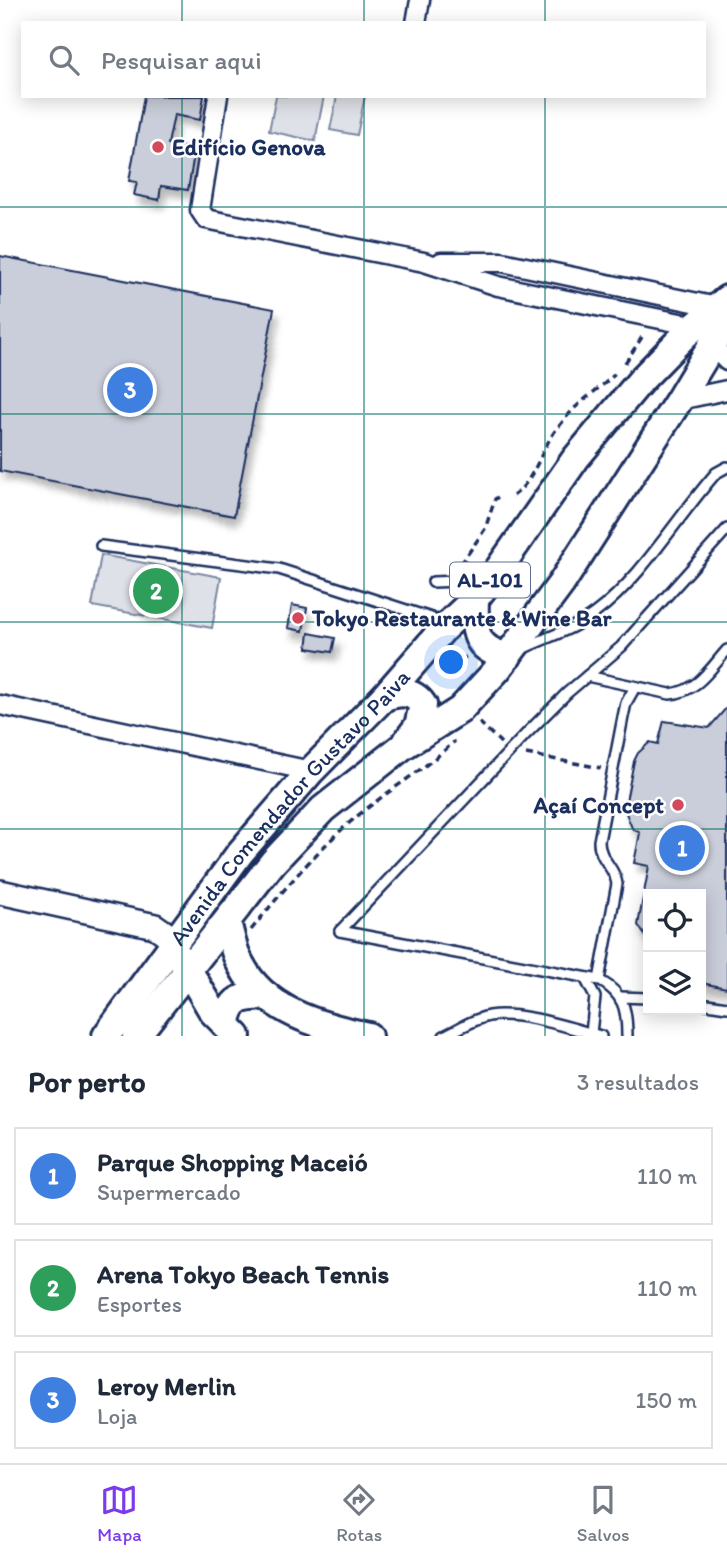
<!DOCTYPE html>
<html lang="pt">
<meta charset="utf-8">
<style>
body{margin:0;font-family:Itim,sans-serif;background:#f2f2f3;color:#1f2937}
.controls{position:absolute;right:21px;bottom:21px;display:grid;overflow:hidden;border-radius:0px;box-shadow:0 4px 18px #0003}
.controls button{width:63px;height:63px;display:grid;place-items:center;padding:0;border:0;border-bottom:2px solid #e0e1e3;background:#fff;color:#1f2937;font:35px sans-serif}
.you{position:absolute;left:452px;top:663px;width:24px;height:24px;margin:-18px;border:5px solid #fff;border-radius:50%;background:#1a73e8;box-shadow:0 0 0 10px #1a73e833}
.badge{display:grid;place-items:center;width:46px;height:46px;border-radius:50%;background:#7c3aed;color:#fff;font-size:23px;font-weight:700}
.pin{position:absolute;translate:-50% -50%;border:4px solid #fff;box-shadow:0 2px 7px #0006}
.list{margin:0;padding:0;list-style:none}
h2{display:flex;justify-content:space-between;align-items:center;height:91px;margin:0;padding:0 28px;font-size:30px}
h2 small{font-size:23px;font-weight:400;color:#747a83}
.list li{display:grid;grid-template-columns:46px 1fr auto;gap:21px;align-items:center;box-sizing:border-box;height:98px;margin:0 14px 14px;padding:0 14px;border:2px solid #e0e1e3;border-radius:0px}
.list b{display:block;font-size:26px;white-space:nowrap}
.list p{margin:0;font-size:23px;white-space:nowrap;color:#747a83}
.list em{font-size:23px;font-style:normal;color:#747a83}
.icon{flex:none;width:38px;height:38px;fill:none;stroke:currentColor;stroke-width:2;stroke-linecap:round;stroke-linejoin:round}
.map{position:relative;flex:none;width:727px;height:1036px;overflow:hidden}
.search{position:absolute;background:#fff;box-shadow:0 4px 18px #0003;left:21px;right:21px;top:21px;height:77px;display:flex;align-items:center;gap:18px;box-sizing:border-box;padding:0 24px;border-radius:0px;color:#747a83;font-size:26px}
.sheet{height:427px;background:#fff}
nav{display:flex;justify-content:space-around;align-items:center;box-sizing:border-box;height:98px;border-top:2px solid #e0e1e3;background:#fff;font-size:19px;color:#747a83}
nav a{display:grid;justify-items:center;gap:4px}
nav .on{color:#7c3aed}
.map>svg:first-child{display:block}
</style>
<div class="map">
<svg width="727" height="1036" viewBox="0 0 727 1036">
<defs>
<filter id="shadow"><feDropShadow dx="4.5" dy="8" stdDeviation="3.5" flood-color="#0004"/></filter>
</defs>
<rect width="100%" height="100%" fill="#fff"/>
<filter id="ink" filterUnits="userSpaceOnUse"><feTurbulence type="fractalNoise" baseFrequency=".0143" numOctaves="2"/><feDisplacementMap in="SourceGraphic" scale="14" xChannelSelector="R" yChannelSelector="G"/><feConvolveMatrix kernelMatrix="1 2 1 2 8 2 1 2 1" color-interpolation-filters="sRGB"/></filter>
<g filter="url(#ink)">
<g fill="#dee1e7" stroke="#7c88a2" stroke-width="2">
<path d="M276 96H324L315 141 269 131Z"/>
<path d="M337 96H365L357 135 330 130Z"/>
<path d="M101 555 221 577 212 628 92 606Z"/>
</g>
<g fill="#caceda" stroke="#1b2f5e" stroke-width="2" filter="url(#shadow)">
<path d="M144 96H204L200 120 174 115 168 144 195 149 188 190 161 186 159 200 134 195 137 182 129 181Z"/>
<path d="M0 256 274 309 234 516 0 471Z"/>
<path d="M292 605 307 608 303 631 288 628Z"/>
<path d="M309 633 335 638 332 652 307 648Z"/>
<path d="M727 707V988L701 983V894H648V940L638 925 649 866 634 863 640 833 632 828 626 813V801L634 761 638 753 650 742 658 744 664 721 709 728Z"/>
</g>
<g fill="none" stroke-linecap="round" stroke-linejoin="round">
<g stroke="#1b2f5e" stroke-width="14">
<g id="lane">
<path d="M101 546 279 569 431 618 443 627"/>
<path d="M433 582 459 581 479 587"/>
<path d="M522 649C547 637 573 630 595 613 641 579 678 516 716 473L727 467"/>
<path d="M587 676 670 694C697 692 710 669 727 650"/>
<path d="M340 931 527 733 567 693 621 647 727 529"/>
<path d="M340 931 599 980C624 994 627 1009 627 1036"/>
<path d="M585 978 595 997 591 1033"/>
<path d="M599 980 617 884C615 867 599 860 599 841L623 717 626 703 635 687"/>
<path d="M620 997 648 998"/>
<path d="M701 1003 727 1007"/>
<path d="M444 1036C459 1029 473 1019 489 1016 522 1011 569 1028 601 1036"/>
</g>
</g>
<g stroke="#1b2f5e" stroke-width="23">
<g id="street">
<path d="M416 23 420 0"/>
<path d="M218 96 200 210 206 219 424 262 498 286 695 326"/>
<path d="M441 262H502L717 307"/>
<path d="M712 346 727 361"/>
<path d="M679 400 727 390"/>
<path d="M0 705 311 771"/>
</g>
</g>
<g stroke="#1b2f5e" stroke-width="28">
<path id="secondary" d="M0 892 155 926 165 933 174 944"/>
</g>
<g stroke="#1b2f5e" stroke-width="32">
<g id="primary">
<path d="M475 599C474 630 473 650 508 656"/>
<path d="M384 697C400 692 413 690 423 705L418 726 406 742"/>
<path d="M227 922C231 936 233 950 240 963 264 1011 319 1026 368 1036"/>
<path d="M181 958 213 1012 237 1036"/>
<path d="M226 1026C231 997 240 997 267 996"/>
<path id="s1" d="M106 1036 240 853 311 771 384 697 444 628 475 599 500 567 576 458 642 379 686 334 727 299"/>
<path d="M136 1036 273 862 323 809 403 746 460 710 497 670 561 584 679 400 727 320"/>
</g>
</g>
<g stroke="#1b2f5e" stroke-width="3.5" stroke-dasharray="7 5" stroke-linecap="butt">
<path d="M625 363 644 334"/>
<path d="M513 496C534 481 540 452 555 431 562 423 569 413 577 406 590 394 603 386 615 374"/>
<path d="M461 564 485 529 495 499 498 497"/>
<path d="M437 668 466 657"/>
<path d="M479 722 501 743"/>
<path d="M526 754 601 768"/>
<path d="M251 930C285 888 319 847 361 813 392 788 426 768 455 741"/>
</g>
<use href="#lane" stroke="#fff" stroke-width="9"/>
<use href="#street" stroke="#fff" stroke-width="18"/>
<use href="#secondary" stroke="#fff" stroke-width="23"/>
<use href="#primary" stroke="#fff" stroke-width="26"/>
</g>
</g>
<path fill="none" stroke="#0f766e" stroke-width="2" stroke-opacity="0.55" d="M182 0V23M364 0V23M545 0V23M182 96V1036M364 96V1036M545 96V1036M0 207H727M0 414H727M0 622H727M0 829H727"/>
<g fill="#d1495b" stroke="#fff" stroke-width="2.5">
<circle cx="158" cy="147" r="7"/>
<circle cx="298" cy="618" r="7"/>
<circle cx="678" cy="805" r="7"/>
</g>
<g text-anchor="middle" stroke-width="5" stroke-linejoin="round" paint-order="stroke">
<rect fill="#fff" stroke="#5f6d8e" stroke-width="2" x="450" y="562.5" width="80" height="35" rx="5"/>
<g font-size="21" font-weight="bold" fill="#1b2f5e">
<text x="490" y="587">AL-101</text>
</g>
<g font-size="23" font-weight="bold" fill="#1b2f5e" stroke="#fff" text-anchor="start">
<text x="172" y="155">Edifício Genova</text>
<text x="312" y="626">Tokyo Restaurante &amp; Wine Bar</text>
<text x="664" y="813" text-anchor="end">Açaí Concept</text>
</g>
<g font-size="23" fill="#1b2f5e" stroke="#fff">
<text dy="8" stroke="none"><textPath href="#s1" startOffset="294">Avenida Comendador Gustavo Paiva</textPath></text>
</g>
</g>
</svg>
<div class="controls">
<button><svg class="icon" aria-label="locate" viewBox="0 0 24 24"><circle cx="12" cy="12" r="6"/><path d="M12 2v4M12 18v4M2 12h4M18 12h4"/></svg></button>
<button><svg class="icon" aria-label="layers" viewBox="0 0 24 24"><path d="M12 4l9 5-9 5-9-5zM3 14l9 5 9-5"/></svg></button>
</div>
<div class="you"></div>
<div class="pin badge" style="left:682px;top:848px;background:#3f7fe0">1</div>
<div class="pin badge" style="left:156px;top:591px;background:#2e9e5b">2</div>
<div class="pin badge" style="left:130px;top:390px;background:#3f7fe0">3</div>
<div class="search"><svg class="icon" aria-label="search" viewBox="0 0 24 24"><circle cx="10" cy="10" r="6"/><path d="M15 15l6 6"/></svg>Pesquisar aqui</div>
</div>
<section class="sheet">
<h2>Por perto<small>3 resultados</small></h2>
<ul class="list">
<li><span class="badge" style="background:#3f7fe0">1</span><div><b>Parque Shopping Maceió</b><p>Supermercado</p></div><em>110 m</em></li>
<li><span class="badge" style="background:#2e9e5b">2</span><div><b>Arena Tokyo Beach Tennis</b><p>Esportes</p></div><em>110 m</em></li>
<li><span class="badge" style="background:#3f7fe0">3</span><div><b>Leroy Merlin</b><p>Loja</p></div><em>150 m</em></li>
</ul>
</section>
<nav>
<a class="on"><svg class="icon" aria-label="map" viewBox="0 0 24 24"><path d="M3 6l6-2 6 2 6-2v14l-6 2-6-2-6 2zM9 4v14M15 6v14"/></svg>Mapa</a>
<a><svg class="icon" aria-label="directions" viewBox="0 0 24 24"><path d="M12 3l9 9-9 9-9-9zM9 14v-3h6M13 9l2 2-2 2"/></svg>Rotas</a>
<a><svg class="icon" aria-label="saved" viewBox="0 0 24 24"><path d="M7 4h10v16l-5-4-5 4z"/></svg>Salvos</a>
</nav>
